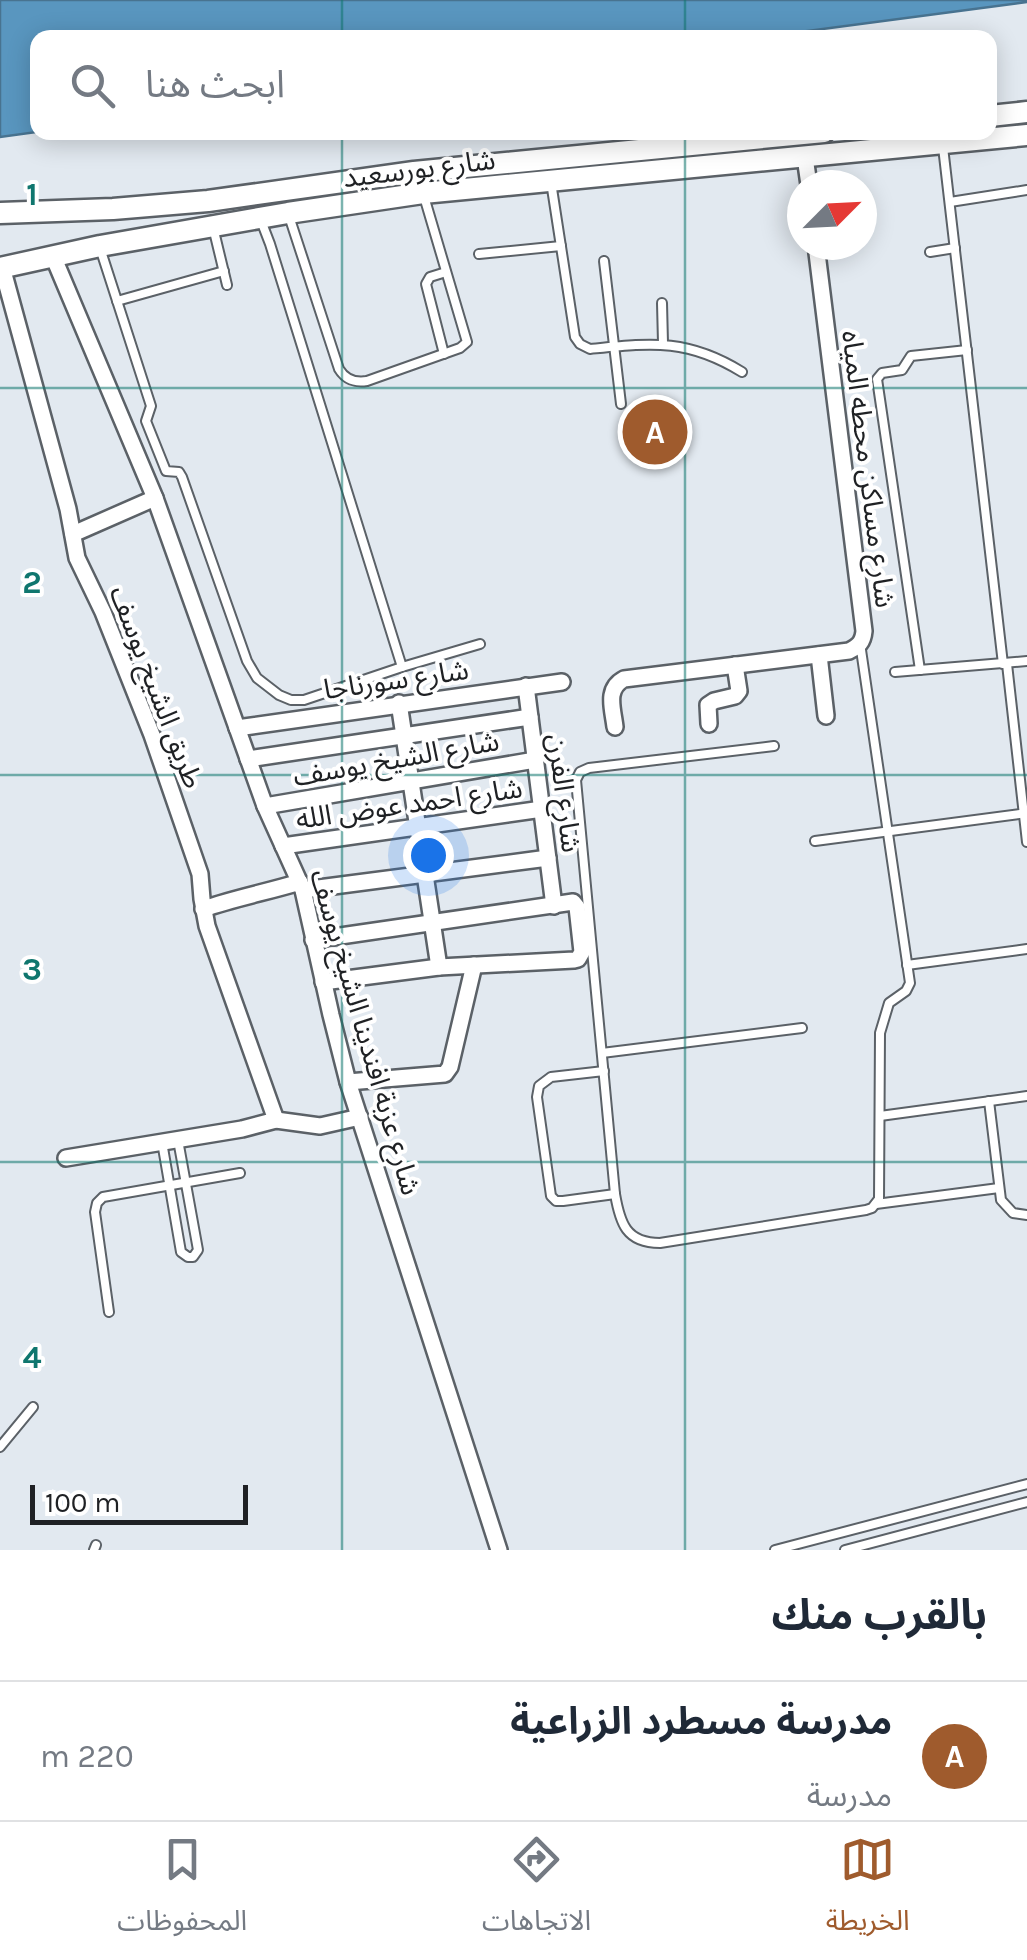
<!DOCTYPE html>
<html lang="ar">
<meta charset="utf-8">
<style>
body{margin:0;font-family:Karla,"Noto Sans Arabic",sans-serif;background:#f2f2f3;color:#1f2937;direction:rtl}
.compass{position:absolute;left:787px;top:170px;width:90px;height:90px;border-radius:50%;background:#fff;box-shadow:0 5px 25px #0003;rotate:66deg}
.scale{position:absolute;left:30px;bottom:25px;width:218px;box-sizing:border-box;padding-left:10px;border:5px solid #1f2124;border-top:0;font-size:28px;line-height:35px;white-space:nowrap;color:#1f2124;-webkit-text-stroke:8px #fff;paint-order:stroke}
.you{position:absolute;left:428px;top:855px;width:35px;height:35px;margin:-25px;border:8px solid #fff;border-radius:50%;background:#1a73e8;box-shadow:0 0 0 15px #1a73e833}
.badge{display:grid;place-items:center;width:65px;height:65px;border-radius:50%;background:#9f5b2d;color:#fff;font-size:32px;font-weight:700}
.pin{position:absolute;translate:-50% -50%;border:5px solid #fff;box-shadow:0 2px 10px #0006}
.list{margin:0;padding:0;list-style:none}
h2{display:flex;justify-content:space-between;align-items:center;height:130px;margin:0;padding:0 40px;font-size:42px}
h2 small{font-size:32px;font-weight:400;color:#747a83}
.list li{display:grid;grid-template-columns:65px 1fr auto;gap:30px;align-items:center;box-sizing:border-box;height:140px;padding:0 40px;border-top:2px solid #e0e1e3}
.list b{display:block;font-size:38px;white-space:nowrap}
.list p{margin:0;font-size:32px;white-space:nowrap;color:#747a83}
.list em{font-size:32px;font-style:normal;color:#747a83}
.icon{flex:none;width:55px;height:55px;fill:none;stroke:currentColor;stroke-width:2;stroke-linecap:round;stroke-linejoin:round}
.map{position:relative;flex:none;width:1027px;height:1550px;overflow:hidden;direction:ltr}
.search{position:absolute;background:#fff;box-shadow:0 5px 25px #0003;left:30px;right:30px;top:30px;height:110px;display:flex;align-items:center;gap:25px;box-sizing:border-box;padding:0 35px;border-radius:20px;color:#747a83;font-size:38px}
.sheet{height:270px;background:#fff}
nav{display:flex;justify-content:space-around;align-items:center;box-sizing:border-box;height:140px;border-top:2px solid #e0e1e3;background:#fff;font-size:28px;color:#747a83}
nav a{display:grid;justify-items:center;gap:5px}
nav .on{color:#9f5b2d}
.map>svg:first-child{display:block}
</style>
<div class="map">
<svg width="1027" height="1550" viewBox="0 0 1027 1550">
<rect width="100%" height="100%" fill="#e2e9f0"/>
<path fill="#5996bf" stroke="#487390" stroke-width="2.5" d="M0 0H1027V2L755 38H38L37 132 0 137Z"/>
<g fill="none" stroke-linecap="round" stroke-linejoin="round">
<g stroke="#5b6167" stroke-width="12">
<g id="lane">
<path d="M943 147 1003 664"/>
<path d="M551 182 575 337 580 344 590 349C651 343 687 338 742 372"/>
<path d="M950 202 1027 190"/>
<path d="M288 213 339 369C345 379 355 383 367 381L460 348 467 342 423 193"/>
<path d="M260 218 270 244 402 667"/>
<path d="M213 227 227 285"/>
<path d="M100 248 151 406 146 421 166 471 179 472 182 477 247 661 257 678 279 695 291 700H304L402 667 480 644"/>
<path d="M930 252 955 248"/>
<path d="M479 254 561 246"/>
<path d="M604 261 621 404"/>
<path d="M117 301 224 271"/>
<path d="M662 303 663 343"/>
<path d="M444 354 426 284 430 277 446 272"/>
<path d="M1007 664 1027 842"/>
<path d="M920 670 877 379 882 373 902 370 911 356 967 350"/>
<path d="M895 672 1027 661"/>
<path d="M774 746 589 768 580 772 576 780 615 1194C620 1223 626 1243 660 1243L866 1210 872 1208 879 1199 880 1033 889 1003 906 991 910 983 860 643"/>
<path d="M815 841 1027 813"/>
<path d="M907 965 1027 949"/>
<path d="M602 1053 802 1028"/>
<path d="M604 1071 551 1077 539 1086 537 1097 551 1196 556 1201H563L615 1194"/>
<path d="M989 1101 1001 1200 1013 1213 1027 1215"/>
<path d="M880 1116 1027 1096"/>
<path d="M162 1142 181 1252 188 1257H193L198 1250 178 1140"/>
<path d="M876 1204 999 1188"/>
<path d="M109 1312 95 1212 97 1203 103 1197 240 1173"/>
<path d="M0 1447 33 1407"/>
<path d="M94 1550 96 1545"/>
<path d="M775 1550 1027 1484"/>
<path d="M845 1550 1027 1502"/>
</g>
</g>
<g stroke="#5b6167" stroke-width="20">
<g id="street">
<path d="M805 157 809 185"/>
<path d="M53 256 155 498 265 806 303 890 331 1015 348 1082 499 1550"/>
<path d="M2 267 68 509 77 558 103 612 152 735 200 874 202 899 207 926 276 1120"/>
<path d="M73 534 155 498"/>
<path d="M819 655 826 716"/>
<path d="M526 686 554 906"/>
<path d="M399 703 439 967"/>
<path d="M709 724 708 705 714 701 735 696 739 691 735 665"/>
<path d="M615 727C613 709 605 689 624 679L849 651C859 646 863 642 864 631L816 245"/>
<path d="M237 728 562 682"/>
<path d="M248 759 530 717"/>
<path d="M265 806 535 760"/>
<path d="M283 846 542 809"/>
<path d="M303 890 548 858"/>
<path d="M203 909C235 898 267 892 300 882"/>
<path d="M313 940 573 902 577 907 582 952 578 959 574 960 439 967 323 982"/>
<path d="M348 1082 445 1074 450 1067 474 965"/>
<path d="M66 1158 242 1129 276 1120 320 1126 360 1117"/>
</g>
</g>
<g stroke="#5b6167" stroke-width="25">
<g id="secondary">
<path d="M990 116 1027 112"/>
<path d="M0 213 113 209 208 201 414 172 824 132"/>
<path d="M0 268 100 246 288 213 423 193 1027 135"/>
</g>
</g>
<use href="#lane" stroke="#fff" stroke-width="8"/>
<use href="#street" stroke="#fff" stroke-width="15"/>
<use href="#secondary" stroke="#fff" stroke-width="20"/>
</g>
<path fill="none" stroke="#0f766e" stroke-width="2.5" stroke-opacity="0.55" d="M342 0V38M685 0V38M342 132V1550M685 132V1550M0 388H1027M0 775H1027M0 1162H1027"/>
<g text-anchor="middle" stroke-width="8" stroke-linejoin="round" paint-order="stroke">
<g font-size="28" fill="#1f2124" stroke="#fff">
<text transform="translate(419 168) rotate(-7)" y="10">شارع بورسعيد</text>
<text transform="translate(869 469) rotate(83)" y="10">شارع مساكن محطه المياه</text>
<text transform="translate(396 679) rotate(-8)" y="10">شارع سورناجا</text>
<text transform="translate(157 687) rotate(69)" y="10">طريق الشيخ يوسف</text>
<text transform="translate(396 758) rotate(-10)" y="10">شارع الشيخ يوسف</text>
<text transform="translate(565 793) rotate(83)" y="10">شارع الفرن</text>
<text transform="translate(409 803) rotate(-8)" y="10">شارع احمد عوض الله</text>
<text transform="translate(366 1032) rotate(74)" y="10">شارع عزبة افندينا الشيخ يوسف</text>
</g>
</g>
<g font-size="32" text-anchor="middle" font-weight="bold" fill="#0f766e" stroke="#fff" stroke-width="8" stroke-linejoin="round" paint-order="stroke">
<text x="32" y="205">1</text>
<text x="32" y="593">2</text>
<text x="32" y="980">3</text>
<text x="32" y="1368">4</text>
</g>
</svg>
<svg class="compass" viewBox="-18 -18 36 36"><path d="M0-13l5 13h-10z" fill="#e53935"/><path d="M0 13l5-13h-10z" fill="#747a83"/></svg>
<div class="scale">100 m</div>
<div class="you"></div>
<div class="pin badge" style="left:655px;top:432px">A</div>
<div class="search"><svg class="icon" aria-label="search" viewBox="0 0 24 24"><circle cx="10" cy="10" r="6"/><path d="M15 15l6 6"/></svg>ابحث هنا</div>
</div>
<section class="sheet">
<h2>بالقرب منك<small></small></h2>
<ul class="list">
<li><span class="badge">A</span><div><b>مدرسة مسطرد الزراعية</b><p>مدرسة</p></div><em>220 m</em></li>
</ul>
</section>
<nav>
<a class="on"><svg class="icon" aria-label="map" viewBox="0 0 24 24"><path d="M3 6l6-2 6 2 6-2v14l-6 2-6-2-6 2zM9 4v14M15 6v14"/></svg>الخريطة</a>
<a><svg class="icon" aria-label="directions" viewBox="0 0 24 24"><path d="M12 3l9 9-9 9-9-9zM9 14v-3h6M13 9l2 2-2 2"/></svg>الاتجاهات</a>
<a><svg class="icon" aria-label="saved" viewBox="0 0 24 24"><path d="M7 4h10v16l-5-4-5 4z"/></svg>المحفوظات</a>
</nav>
